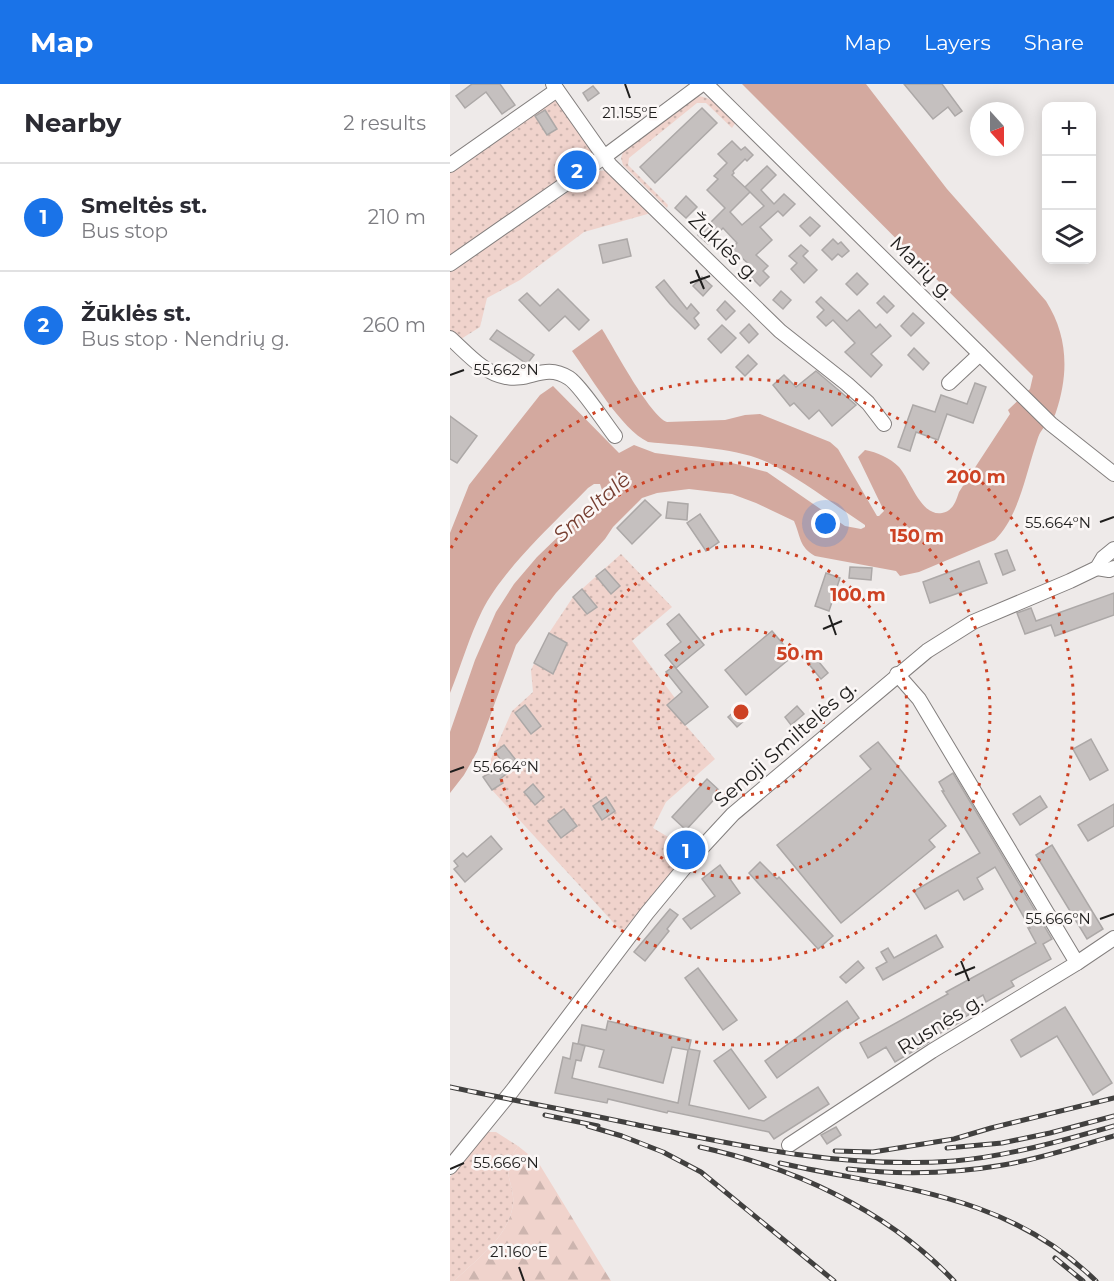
<!DOCTYPE html>
<meta charset="utf-8">
<style>
body{margin:0;font-family:Montserrat,sans-serif;background:#f2f2f3;color:#2b2b33}
.controls{position:absolute;right:18px;top:18px;display:grid;overflow:hidden;border-radius:12px;box-shadow:0 3px 15px #0003}
.controls button{width:54px;height:54px;display:grid;place-items:center;padding:0;border:0;border-bottom:2px solid #e1e1e2;background:#fff;color:#2b2b33;font:30px sans-serif}
.compass{position:absolute;left:520px;top:18px;width:54px;height:54px;border-radius:50%;background:#fff;box-shadow:0 3px 15px #0003;rotate:159deg}
.you{position:absolute;left:376px;top:440px;width:21px;height:21px;margin:-15px;border:4px solid #fff;border-radius:50%;background:#1a73e8;box-shadow:0 0 0 9px #1a73e833}
.badge{display:grid;place-items:center;width:39px;height:39px;border-radius:50%;background:#1a73e8;color:#fff;font-size:20px;font-weight:700}
.pin{position:absolute;translate:-50% -50%;border:3px solid #fff;box-shadow:0 2px 6px #0006}
.list{margin:0;padding:0;list-style:none}
h2{display:flex;justify-content:space-between;align-items:center;height:78px;margin:0;padding:0 24px;font-size:26px}
h2 small{font-size:20px;font-weight:400;color:#7c7c81}
.list li{display:grid;grid-template-columns:39px 1fr auto;gap:18px;align-items:center;box-sizing:border-box;height:108px;padding:0 24px;border-top:2px solid #e1e1e2}
.list b{display:block;font-size:22px;white-space:nowrap}
.list p{margin:0;font-size:20px;white-space:nowrap;color:#7c7c81}
.list em{font-size:20px;font-style:normal;color:#7c7c81}
.icon{flex:none;width:33px;height:33px;fill:none;stroke:currentColor;stroke-width:2;stroke-linecap:round;stroke-linejoin:round}
.map{position:relative;flex:none;width:664px;height:1197px;overflow:hidden}
header{display:flex;align-items:center;gap:36px;box-sizing:border-box;height:84px;padding:0 30px;background:#1a73e8;color:#fff}
header strong{font-size:28px}
nav{display:flex;gap:33px;margin-inline-start:auto;font-size:21px}
main{display:flex}
aside{flex:1;background:#fff}
.map>svg:first-child{display:block}
</style>
<header>
<strong>Map</strong>
<nav><a>Map</a><a>Layers</a><a>Share</a></nav>
</header>
<main>
<aside>
<h2>Nearby<small>2 results</small></h2>
<ul class="list">
<li><span class="badge">1</span><div><b>Smeltės st.</b><p>Bus stop</p></div><em>210 m</em></li>
<li><span class="badge">2</span><div><b>Žūklės st.</b><p>Bus stop · Nendrių g.</p></div><em>260 m</em></li>
</ul>
</aside>
<div class="map">
<svg width="664" height="1197" viewBox="0 0 664 1197">
<defs>
<pattern id="grass-dots" width="8" height="8" patternUnits="userSpaceOnUse" patternTransform="scale(1.5)"><rect width="8" height="8" fill="#f0d3cc"/><path d="M2 2h.1M6 6h.1" fill="none" stroke="#cdb5af" stroke-width="1.8" stroke-linecap="round"/></pattern>
<pattern id="forest-firs" width="22" height="20" patternUnits="userSpaceOnUse" patternTransform="scale(1.5)"><rect width="22" height="20" fill="#f0d3cc"/><path d="M5 1l3.5 6h-7zM16 11l3.5 6h-7z" fill="#cdb5af"/></pattern>
</defs>
<rect width="100%" height="100%" fill="#eeeae9"/>
<g fill="url(#grass-dots)">
<path d="M248 12C265 14 274 26 286 38L282 44 256 19H247L179 74 178 81 218 121 217 124 173 81 171 74 173 68 240 14Z"/>
<path d="M107 13 142 64V75L0 173V85Z"/>
<path d="M157 86 201 129 134 148 70 196 37 214 30 243 11 255 0 246V188L149 87Z"/>
<path d="M171 470 222 523 182 557 225 614 218 621 265 675 216 718 203 744 230 760 233 770 230 777 172 848 42 706 33 693 62 627 83 608 81 586 99 549 123 513Z"/>
<path d="M38 1048H46L68 1062C65 1067 60 1072 59 1078 55 1092 65 1106 63 1120 59 1153 27 1175 4 1197H0V1093L33 1050Z"/>
</g>
<path fill="url(#forest-firs)" d="M68 1062 88 1078 161 1197H4C27 1175 59 1153 63 1120 65 1106 55 1092 59 1078 60 1072 65 1067 68 1062Z"/>
<path fill="#d3a99f" d="M292 0H416L497 105 596 217C618 252 619 289 606 328 604 336 596 340 592 346 588 351 587 358 585 363 575 394 568 433 545 456L469 488 450 492 446 487 365 472C349 463 351 453 344 437L306 419 282 410 239 405 207 409 192 414 163 443 155 455 106 509 66 561 27 668 14 691 0 709V648L25 576 46 528 64 500 87 473 143 419 152 406 150 400H144L138 404C105 438 53 485 32 527 19 553 11 582 0 609V449L19 401 90 311 103 302 169 369 184 361 205 369 282 379 317 388 395 442 411 445 415 443V441C383 420 351 395 317 378 284 363 234 362 198 358 171 345 141 293 122 267L152 245C164 264 200 332 217 338L275 336 295 331 310 330 380 358 388 365 427 432H429L434 427 408 373 415 366C427 368 440 374 449 383 460 395 471 433 492 429 503 427 506 417 509 408L560 330 558 326 580 305 583 292Z"/>
<g fill="#c5c0bf" stroke="#aca8a7" stroke-width="1.5" fill-rule="evenodd">
<path d="M22 0H50L65 21 52 30 36 8 15 24 6 12Z"/>
<path d="M454 0H492L512 27 505 32 498 23 483 35Z"/>
<path d="M143 2 149 9 138 17 133 9Z"/>
<path d="M252 24 267 39 205 99 190 83Z"/>
<path d="M95 26 107 45 97 51 85 32Z"/>
<path d="M282 57 291 66 295 63 303 71 297 77 295 75 283 87 284 89 282 91 300 108 280 128 292 141 314 122 295 103 317 82 326 91 311 106 324 120 334 110 345 120 333 132 328 127 310 143 322 156 306 171 318 182 313 187 319 193 310 202 300 192 305 186 291 173 285 179 276 170 287 159 273 144 258 160 248 151 275 124 257 106 268 95 264 92 277 79 268 70Z"/>
<path d="M236 112 247 123 236 134 225 124Z"/>
<path d="M360 133 370 142 360 152 350 142Z"/>
<path d="M177 155 181 172 153 179 149 161Z"/>
<path d="M383 155 388 160 391 158 399 167 392 173 388 170 382 176 372 166Z"/>
<path d="M351 161 358 167 353 172 367 186 354 199 341 185 347 179 339 172Z"/>
<path d="M407 189 418 200 407 211 396 200Z"/>
<path d="M252 193 262 202 253 212 243 202Z"/>
<path d="M214 196 237 225 241 220 249 229 244 234 249 241 245 245 220 220 206 203Z"/>
<path d="M108 205 139 236 129 246 115 232 99 247 69 216 77 209 90 222Z"/>
<path d="M331 207 341 216 333 225 323 216Z"/>
<path d="M434 212 444 222 437 229 427 219Z"/>
<path d="M371 213 397 237 409 226 426 244 430 240 441 252 421 270 432 281 421 293 395 268 405 259 383 236 376 242 367 233 374 226 366 218Z"/>
<path d="M275 217 285 227 276 236 267 226Z"/>
<path d="M463 229 474 239 461 252 451 242Z"/>
<path d="M299 240 308 250 299 259 290 249Z"/>
<path d="M272 241 286 254 271 269 258 255Z"/>
<path d="M47 246 84 271 77 280 40 255Z"/>
<path d="M464 264 479 279 473 286 458 271Z"/>
<path d="M298 271 307 280 295 292 286 283Z"/>
<path d="M366 287 406 321 382 342 369 326 359 335 344 319 340 322 323 301 334 291 346 303Z"/>
<path d="M525 299 536 303 523 339 497 330 488 356 466 348 460 367 448 363 463 321 485 328 491 311 517 320Z"/>
<path d="M0 332 27 352 7 379 0 375Z"/>
<path d="M195 416 211 431 182 460 167 444Z"/>
<path d="M218 418 238 420 237 436 216 434Z"/>
<path d="M250 430 269 458 256 467 237 439Z"/>
<path d="M557 466 565 486 553 491 545 470Z"/>
<path d="M529 477 537 499 480 519 473 498Z"/>
<path d="M400 483 422 484 421 496 399 494Z"/>
<path d="M155 485 170 502 161 510 146 492Z"/>
<path d="M376 489 390 494 379 527 365 522Z"/>
<path d="M132 505 147 523 137 530 123 513Z"/>
<path d="M664 509V531L605 552 601 541 575 550 567 529 581 524 586 537Z"/>
<path d="M229 530 254 561 226 584 215 571 231 558 217 540Z"/>
<path d="M322 547 343 572 296 611 275 586Z"/>
<path d="M99 549 117 559 103 590 84 579Z"/>
<path d="M359 566 378 589 371 595 352 572Z"/>
<path d="M224 582 258 623 235 641 217 621 232 608 216 588Z"/>
<path d="M75 621 91 642 81 650 65 629Z"/>
<path d="M347 622 354 630 341 641 335 633Z"/>
<path d="M286 626 295 636 287 643 278 633Z"/>
<path d="M641 655 658 686 640 696 623 665Z"/>
<path d="M428 658 496 742 479 756 485 763 391 839 327 761 421 685 410 672Z"/>
<path d="M54 661 69 680 50 695 53 699 42 706 33 693 54 680 45 668Z"/>
<path d="M503 689 602 855 593 860 601 875 561 897 564 902 536 918 533 911 517 920 522 929 511 935 512 937 478 956 479 958 445 978 436 963 418 974 410 959 498 910 496 908 586 859 578 844H580L545 783 527 794 533 805 514 816 508 806 475 825 464 807 530 769 492 707H494L489 698Z"/>
<path d="M257 695 271 708 236 746 222 733Z"/>
<path d="M83 700 94 713 85 721 74 708Z"/>
<path d="M590 712 597 723 570 741 563 730Z"/>
<path d="M156 713 165 727 152 736 143 722Z"/>
<path d="M664 720V742L638 757 628 741Z"/>
<path d="M114 725 127 742 111 754 98 737Z"/>
<path d="M41 752 52 765 15 798 4 785 8 782 4 777 13 769 17 773Z"/>
<path d="M602 761 653 845 637 855 586 771Z"/>
<path d="M310 778 327 795 329 793 383 852 368 865 299 789Z"/>
<path d="M270 781 290 809 241 845 233 835 265 812 252 795Z"/>
<path d="M220 825 228 831 217 845 219 847 195 877 184 868Z"/>
<path d="M486 851 493 863 433 896 426 884 437 878 431 868 438 864 444 874Z"/>
<path d="M408 877 414 884 396 899 390 893Z"/>
<path d="M248 884 287 936 273 946 235 894Z"/>
<path d="M397 917 409 934 327 994 315 977Z"/>
<path d="M615 923 662 999 643 1011 607 952 571 973 561 956Z"/>
<path d="M158 937 241 956 239 965 250 967 239 1021 314 1037 368 1003 379 1020 324 1055 319 1048 218 1027 217 1029 158 1015 157 1019 105 1009 113 973 120 975 123 959 128 960 132 941 156 946ZM129 960 154 966 149 983 213 999 222 963 238 966 228 1019 122 994 126 976 131 977 135 962Z"/>
<path d="M281 965 316 1013 299 1025 264 977Z"/>
<path d="M386 1043 391 1051 377 1060 371 1051Z"/>
</g>
<g fill="none" stroke-linecap="round" stroke-linejoin="round">
<g stroke="#837f7e" stroke-width="16">
<g id="street">
<path d="M103 0 160 81 330 247 397 300 418 319 434 340"/>
<path d="M256 0 601 340 664 390"/>
<path d="M0 81 107 6"/>
<path d="M0 180 154 73 252 0"/>
<path d="M0 254C17 269 33 289 56 293 80 298 94 278 119 294 130 301 155 339 165 352"/>
<path d="M499 299 530 270"/>
<path d="M647 484 659 486 664 484"/>
<path d="M447 590 469 615 627 879"/>
<path d="M339 1061 482 967 627 879 664 854"/>
<path d="M0 1083 62 1007 197 829 245 771 283 730 477 567 523 538 620 497 647 484 653 474 664 465"/>
</g>
</g>
<use href="#street" stroke="#fff" stroke-width="14"/>
<g stroke="#41403f" stroke-width="5">
<g id="rail">
<path d="M0 1003C61 1016 122 1027 183 1040 289 1062 395 1085 504 1077 558 1072 612 1057 664 1042"/>
<path d="M95 1031 148 1042"/>
<path d="M138 1042 172 1052 213 1068 251 1088 384 1197"/>
<path d="M250 1063C345 1084 437 1126 504 1197"/>
<path d="M497 1064 552 1059 600 1049 664 1032"/>
<path d="M385 1067 423 1068 504 1055 541 1044 664 1014"/>
<path d="M330 1079C446 1105 555 1108 646 1197"/>
<path d="M398 1085C451 1091 501 1090 553 1081 590 1075 628 1062 664 1052"/>
<path d="M605 1174 633 1197"/>
</g>
</g>
<use href="#rail" stroke="#fbf7f6" stroke-width="3" stroke-dasharray="9" stroke-linecap="butt"/>
</g>
<path fill="none" stroke="#1f1e1d" stroke-width="2" d="M175 0 180 14M246 186 254 205M240 199 260 192M0 291 14 286M650 438 664 433M379 531 386 551M373 545 392 537M0 688 14 683M650 835 664 830M511 877 519 897M505 891 525 883M0 1085 14 1079M69 1183 74 1197"/>
<g fill="none" stroke="#cd4224" stroke-width="3" stroke-dasharray="3 6">
<circle cx="291" cy="628" r="83"/>
<circle cx="291" cy="628" r="166"/>
<circle cx="291" cy="628" r="249"/>
<path d="M1 464A333 333 0 1 1 1 792"/>
</g>
<g text-anchor="middle" stroke-width="5" stroke-linejoin="round" paint-order="stroke">
<g font-size="20" fill="#1f1e1d" stroke="#fbf7f6">
<text transform="translate(274 163) rotate(44)" y="7">Žūklės g.</text>
<text transform="translate(472 184) rotate(45)" y="7">Marių g.</text>
<text transform="translate(335 660) rotate(-41)" y="7">Senoji Smiltelės g.</text>
<text transform="translate(490 940) rotate(-32)" y="7">Rusnės g.</text>
</g>
<g font-size="21" font-style="italic" fill="#763e31" stroke="#fbf7f6">
<text transform="translate(142 423) rotate(-41)" y="7">Smeltalė</text>
</g>
</g>
<g font-size="15" text-anchor="middle" fill="#1f1e1d" stroke="#fbf7f6" stroke-width="5" stroke-linejoin="round" paint-order="stroke">
<text x="180" y="34">21.155°E</text>
<text x="56" y="291">55.662°N</text>
<text x="608" y="444">55.664°N</text>
<text x="56" y="688">55.664°N</text>
<text x="608" y="840">55.666°N</text>
<text x="56" y="1084">55.666°N</text>
<text x="69" y="1173">21.160°E</text>
</g>
<circle cx="291" cy="628" r="9" fill="#cd4224" stroke="#fbf7f6" stroke-width="3"/>
<g font-size="18" text-anchor="middle" font-weight="bold" fill="#cd4224" stroke="#fbf7f6" stroke-width="5" stroke-linejoin="round" paint-order="stroke">
<text x="526" y="399">200 m</text>
<text x="467" y="458">150 m</text>
<text x="408" y="517">100 m</text>
<text x="350" y="576">50 m</text>
</g>
</svg>
<div class="controls">
<button>+</button>
<button>−</button>
<button><svg class="icon" aria-label="layers" viewBox="0 0 24 24"><path d="M12 4l9 5-9 5-9-5zM3 14l9 5 9-5"/></svg></button>
</div>
<svg class="compass" viewBox="-18 -18 36 36"><path d="M0-13l5 13h-10z" fill="#e53935"/><path d="M0 13l5-13h-10z" fill="#7c7c81"/></svg>
<div class="you"></div>
<div class="pin badge" style="left:236px;top:766px">1</div>
<div class="pin badge" style="left:127px;top:86px">2</div>
</div>
</main>
